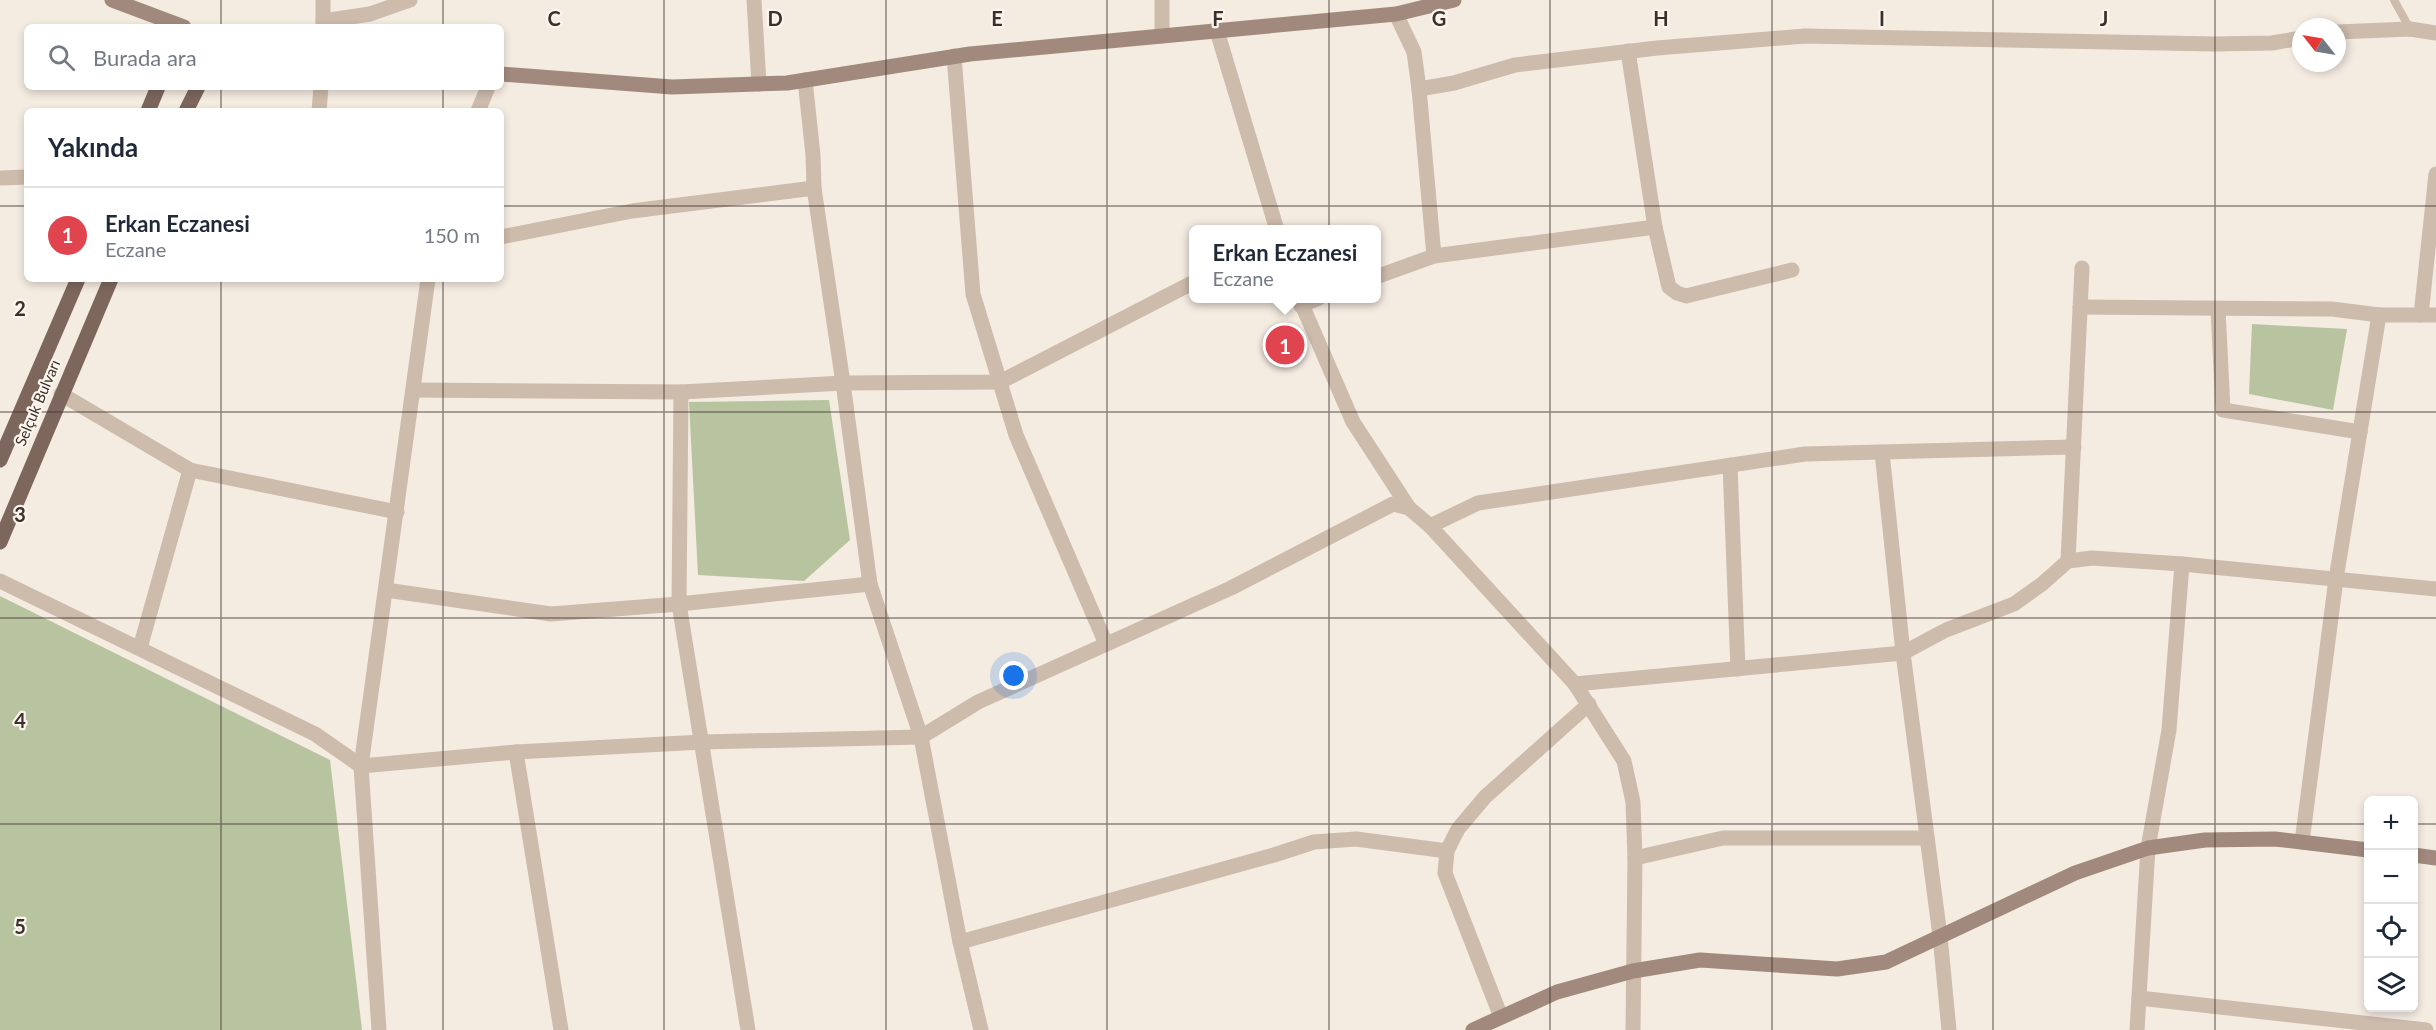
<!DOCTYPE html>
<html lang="tr">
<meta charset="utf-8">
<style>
body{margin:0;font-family:Lato,sans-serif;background:#f2f2f3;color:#1f2937}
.controls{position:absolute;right:18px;bottom:18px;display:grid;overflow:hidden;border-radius:9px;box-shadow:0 3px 9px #0003}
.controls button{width:54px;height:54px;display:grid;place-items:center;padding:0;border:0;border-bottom:2px solid #e0e1e3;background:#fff;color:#1f2937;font:30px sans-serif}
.compass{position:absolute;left:2292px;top:18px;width:54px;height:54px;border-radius:50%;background:#fff;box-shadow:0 3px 9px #0003;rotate:301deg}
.you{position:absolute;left:1014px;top:676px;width:21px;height:21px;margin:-15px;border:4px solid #fff;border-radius:50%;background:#1a73e8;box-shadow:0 0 0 9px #1a73e833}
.badge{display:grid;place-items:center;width:39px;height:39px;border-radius:50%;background:#1f5a5e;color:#fff;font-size:20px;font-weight:700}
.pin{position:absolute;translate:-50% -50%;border:3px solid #fff;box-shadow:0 2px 6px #0006}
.popup{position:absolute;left:1189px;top:225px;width:192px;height:78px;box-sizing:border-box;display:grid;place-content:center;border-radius:9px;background:#fff;filter:drop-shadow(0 2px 4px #0005);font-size:20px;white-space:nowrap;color:#747a83}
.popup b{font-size:22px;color:#1f2937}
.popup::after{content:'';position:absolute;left:50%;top:100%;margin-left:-12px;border:12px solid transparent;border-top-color:#fff}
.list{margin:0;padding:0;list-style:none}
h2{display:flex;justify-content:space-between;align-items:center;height:78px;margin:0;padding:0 24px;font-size:26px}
h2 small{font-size:20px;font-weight:400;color:#747a83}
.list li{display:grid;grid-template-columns:39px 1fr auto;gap:18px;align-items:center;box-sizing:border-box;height:96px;padding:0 24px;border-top:2px solid #e0e1e3}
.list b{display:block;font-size:22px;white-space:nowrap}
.list p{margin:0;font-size:20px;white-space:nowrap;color:#747a83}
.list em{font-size:20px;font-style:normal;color:#747a83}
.icon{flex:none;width:33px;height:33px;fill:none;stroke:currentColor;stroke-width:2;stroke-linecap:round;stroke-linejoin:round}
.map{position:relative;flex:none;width:2436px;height:1030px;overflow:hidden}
.search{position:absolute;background:#fff;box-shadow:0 3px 9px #0003;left:24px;top:24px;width:480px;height:66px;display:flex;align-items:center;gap:15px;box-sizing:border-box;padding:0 21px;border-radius:9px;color:#747a83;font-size:22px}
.panel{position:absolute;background:#fff;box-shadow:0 3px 9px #0003;left:24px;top:108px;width:480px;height:174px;border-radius:9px}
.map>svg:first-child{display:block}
</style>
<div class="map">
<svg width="2436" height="1030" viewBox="0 0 2436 1030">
<rect width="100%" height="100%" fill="#f4ebe1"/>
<g fill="#b8c4a0">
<path d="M2252 324 2347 329 2333 410 2249 394Z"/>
<path d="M829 400 850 540 804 581 698 575 689 402Z"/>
<path d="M0 596 330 760 362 1030H0Z"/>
</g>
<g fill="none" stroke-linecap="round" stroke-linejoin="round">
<path stroke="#cdbbac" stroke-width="8" d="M2394 0 2410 29"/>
<g stroke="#cdbbac" stroke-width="15">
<path d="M323 0V27"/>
<path d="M754 0 759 84"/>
<path d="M1396 14 1414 52 1419 89 1434 256"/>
<path d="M323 21 370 14 410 0"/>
<path d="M1217 31 1277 230"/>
<path d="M2337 32 2410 29 2436 33"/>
<path d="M1162 36V0"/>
<path d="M1628 51 1655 227 1669 287 1677 293 1686 296 1792 270"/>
<path d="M954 56 973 294 1016 435 1106 644"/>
<path d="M1419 89 1454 83 1515 65 1657 48 1805 36 2214 44 2272 43 2301 38"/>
<path d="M319 111 321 87"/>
<path d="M478 111 488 87"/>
<path d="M0 178 27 177"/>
<path d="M501 237 632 211 814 188"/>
<path d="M1376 277 1434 256 1655 227"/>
<path d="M1299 298 1353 422 1409 508"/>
<path d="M1301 306 1319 298"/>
<path d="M2080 307 2332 309 2379 315H2436"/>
<path d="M2218 309 2223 410 2360 432"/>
<path d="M2421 315 2436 174"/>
<path d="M413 390 681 392 843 383 814 188 813 155 805 80"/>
<path d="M681 392 679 604 748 1030"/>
<path d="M61 394 190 470"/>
<path d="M1882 452 1903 653 1940 936 1949 1030"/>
<path d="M1730 465 1738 669"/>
<path d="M2068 561 2082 268"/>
<path d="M0 581 315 734 361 766 516 752 702 742 921 737 870 584 843 383 1000 382 1194 282"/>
<path d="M386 590 551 614 679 604 870 584"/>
<path d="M140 648 190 470 397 512"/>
<path d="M1575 684 1903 653 1946 630 2014 604 2042 584 2068 561 2092 558 2182 564 2436 589"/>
<path d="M516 752 561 1030"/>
<path d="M2302 842 2336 579 2379 315"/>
<path d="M1635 858 1723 838H1927"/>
<path d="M960 942 1274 855 1314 842 1356 839 1447 851"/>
<path d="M2139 998 2426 1030"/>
<path d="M1501 1017 1445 873 1447 851 1458 829 1485 797 1589 704"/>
<path d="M379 1030 361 766 428 279"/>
<path d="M981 1030 960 942 921 737 978 702 1231 588 1393 504 1409 508 1430 526"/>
<path d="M1633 1030 1635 858 1633 802 1624 761 1575 684 1430 526 1478 503 1805 454 2074 447"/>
<path d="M2137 1030 2148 848 2169 730 2182 564"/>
</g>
<g stroke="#a18a7d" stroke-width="15">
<path d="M112 0 184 27"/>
<path d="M501 74 672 87 787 83 970 54 1396 14 1454 0"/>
<path d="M2414 855 2436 858"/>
<path d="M1473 1030 1557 992 1633 971 1700 960 1837 969 1886 962 2075 873 2148 848 2205 840 2275 839 2368 850"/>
</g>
<g stroke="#7d675c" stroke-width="15">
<path d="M148 111 158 87"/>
<path d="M186 111 198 87"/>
<path d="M0 460 78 279"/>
<path d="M0 542 111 279"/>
</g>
</g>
<path fill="none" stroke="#3b302b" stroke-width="1.5" stroke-opacity="0.55" d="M221 0V27M443 0V27M664 0V1030M886 0V1030M1107 0V1030M1329 0V1030M1550 0V1030M1772 0V1030M1993 0V1030M2215 0V1030M221 87V111M443 87V111M0 206H27M501 206H2436M221 279V1030M443 279V1030M0 412H2436M0 618H2436M0 824H2368M2414 824H2436"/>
<g text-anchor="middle" stroke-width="4.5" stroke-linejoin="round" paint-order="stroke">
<g font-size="15" fill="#3b302b" stroke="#fbf5ee">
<text transform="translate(38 403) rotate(-67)" y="5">Selçuk Bulvarı</text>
</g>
</g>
<g font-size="20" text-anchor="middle" font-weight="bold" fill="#3b302b" stroke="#fbf5ee" stroke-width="4.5" stroke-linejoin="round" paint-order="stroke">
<text x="554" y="26">C</text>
<text x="775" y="26">D</text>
<text x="997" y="26">E</text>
<text x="1218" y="26">F</text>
<text x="1439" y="26">G</text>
<text x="1661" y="26">H</text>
<text x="1882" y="26">I</text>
<text x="2104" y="26">J</text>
<text x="20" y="316">2</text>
<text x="20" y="522">3</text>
<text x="20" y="728">4</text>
<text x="20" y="934">5</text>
</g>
</svg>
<div class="controls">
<button>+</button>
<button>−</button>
<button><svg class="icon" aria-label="locate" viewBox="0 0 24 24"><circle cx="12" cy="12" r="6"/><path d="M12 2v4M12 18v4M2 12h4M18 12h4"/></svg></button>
<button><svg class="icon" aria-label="layers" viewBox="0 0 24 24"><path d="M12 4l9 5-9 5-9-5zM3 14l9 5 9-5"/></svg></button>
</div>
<svg class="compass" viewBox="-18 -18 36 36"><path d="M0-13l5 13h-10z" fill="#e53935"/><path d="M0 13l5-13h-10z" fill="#747a83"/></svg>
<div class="you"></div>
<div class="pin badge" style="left:1285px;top:345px;background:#e0444e">1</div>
<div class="popup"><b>Erkan Eczanesi</b>Eczane</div>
<div class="search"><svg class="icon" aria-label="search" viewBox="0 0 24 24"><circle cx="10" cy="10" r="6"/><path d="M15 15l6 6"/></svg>Burada ara</div>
<section class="panel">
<h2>Yakında<small></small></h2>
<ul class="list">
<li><span class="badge" style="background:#e0444e">1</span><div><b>Erkan Eczanesi</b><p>Eczane</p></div><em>150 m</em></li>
</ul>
</section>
</div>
